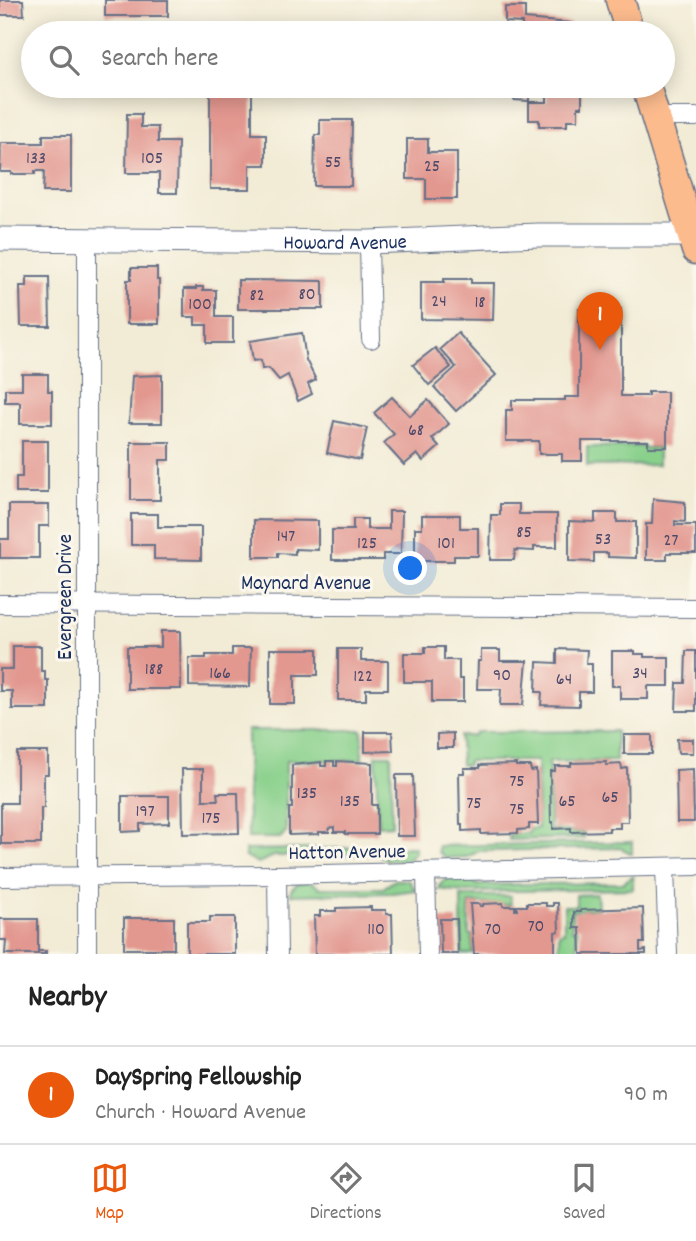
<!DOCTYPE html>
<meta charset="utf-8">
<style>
body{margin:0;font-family:Dekko,sans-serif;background:#f6f6f6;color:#222}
.you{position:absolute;left:411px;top:569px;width:24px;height:24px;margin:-18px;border:5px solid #fff;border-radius:50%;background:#1a73e8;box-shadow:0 0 0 10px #1a73e833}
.badge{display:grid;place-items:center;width:46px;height:46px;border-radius:50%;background:#ea580c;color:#fff;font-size:23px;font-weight:700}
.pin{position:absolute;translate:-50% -58px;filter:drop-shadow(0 2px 4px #0008)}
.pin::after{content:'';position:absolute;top:37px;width:24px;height:21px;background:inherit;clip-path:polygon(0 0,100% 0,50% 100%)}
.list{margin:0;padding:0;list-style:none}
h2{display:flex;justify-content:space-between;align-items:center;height:91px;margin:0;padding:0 28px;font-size:30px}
h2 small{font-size:23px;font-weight:400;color:#767676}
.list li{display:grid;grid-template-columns:46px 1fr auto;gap:21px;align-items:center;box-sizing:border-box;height:98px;padding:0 28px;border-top:2px solid #e0e0e0}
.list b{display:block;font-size:26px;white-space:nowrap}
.list p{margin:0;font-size:23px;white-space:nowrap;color:#767676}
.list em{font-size:23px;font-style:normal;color:#767676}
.icon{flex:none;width:38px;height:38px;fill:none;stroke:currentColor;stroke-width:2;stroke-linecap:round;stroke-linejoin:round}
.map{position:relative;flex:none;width:696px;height:954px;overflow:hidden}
.search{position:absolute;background:#fff;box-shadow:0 4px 18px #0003;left:21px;right:21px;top:21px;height:77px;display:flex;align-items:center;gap:18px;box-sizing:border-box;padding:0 24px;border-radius:38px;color:#767676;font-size:26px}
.sheet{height:189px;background:#fff}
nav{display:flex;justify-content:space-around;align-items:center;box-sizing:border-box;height:98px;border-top:2px solid #e0e0e0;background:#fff;font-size:19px;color:#767676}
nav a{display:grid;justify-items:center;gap:4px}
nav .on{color:#ea580c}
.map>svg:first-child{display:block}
</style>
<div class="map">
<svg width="696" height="954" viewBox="0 0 696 954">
<rect width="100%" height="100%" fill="#fbf7ec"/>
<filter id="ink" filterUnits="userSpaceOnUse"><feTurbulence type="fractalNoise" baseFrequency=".0143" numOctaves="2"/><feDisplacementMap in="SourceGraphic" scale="14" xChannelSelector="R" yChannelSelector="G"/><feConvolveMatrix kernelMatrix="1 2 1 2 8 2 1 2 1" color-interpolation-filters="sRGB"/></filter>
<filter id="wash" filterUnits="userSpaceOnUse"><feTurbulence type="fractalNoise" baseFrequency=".00686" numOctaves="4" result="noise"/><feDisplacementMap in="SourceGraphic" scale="28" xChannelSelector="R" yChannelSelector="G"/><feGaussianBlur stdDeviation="1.57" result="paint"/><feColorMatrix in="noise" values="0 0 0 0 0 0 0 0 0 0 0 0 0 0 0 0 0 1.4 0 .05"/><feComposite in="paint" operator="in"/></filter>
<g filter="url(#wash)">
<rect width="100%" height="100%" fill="#f2ecd6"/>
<g fill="#89d08b" stroke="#528074" stroke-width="2">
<path d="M644 446V448H658V465L587 466V447Z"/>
<path d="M362 730V760L286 761V832L280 838H248L247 730Z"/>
<path d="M616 731V761L549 762 550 830 584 833V838L509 840V835L529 833 530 829 538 828 537 761H468V765H461L460 736H473L477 732Z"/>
<path d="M376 755H391L392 825 378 826Z"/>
<path d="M632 842V854L621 848 479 851 467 857 446 858 438 852V846Z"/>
<path d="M415 847V852L408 860H387L377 854 274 856 258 863 245 857V850Z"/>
<path d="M633 876V889L465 892 439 889V886L446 879H466L478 885 622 883Z"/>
<path d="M395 880H408L416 890 392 893 291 895V890L298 883 311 882 320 888H383Z"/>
<path d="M597 894 598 908 572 911V930H577V954H559V933L564 932V906H576V895Z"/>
<path d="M461 896H510L511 905 469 903V935H472L473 954H462Z"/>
</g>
<g id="blocks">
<g fill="#e2978f">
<path d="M0 0H23L24 15H0Z"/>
<rect x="105" y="0" width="63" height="16"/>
<path d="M505 7H525V19L570 23 569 33H522V23L505 22Z"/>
<path d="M210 86H252V134H266V165H250V189H210Z"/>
<path d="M514 86H529V101L514 100Z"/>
<path d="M547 86H578V88H582V107H578V120H567V126H539V120H529V102H547Z"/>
<path d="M127 114H141V127H158V142H178L177 193H159V173H126Z"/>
<path d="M320 120H352L351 186H314L315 135H320Z"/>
<path d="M43 135H71V192H43L44 171H35V174H11V172H0L1 143H43Z"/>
<path d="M407 139H428V152H457V199H426V179H407Z"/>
<path d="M131 268H157V280H159V324H127V280H131Z"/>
<path d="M27 277H49L50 326H21L20 286H27Z"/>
<path d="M444 279H471V283H494L493 320 421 319V282H444Z"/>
<path d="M238 280 323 281V309H238Z"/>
<path d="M196 287H203V290H216V317H233V343H207V325H195V317H184V289H196Z"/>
<path d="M579 309H621V396H648V392H667V447H648V441H582V461H562V454H539V441H506V410H512V400H565V397H579Z"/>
<path d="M302 333 306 360 316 380 308 384 312 394 298 401 288 375 279 380 269 368 262 369 261 360 253 361 250 341Z"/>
<path d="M458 333 496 375 456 411 434 387 456 367 440 349Z"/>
<path d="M435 348 451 367 429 385 413 365Z"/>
<path d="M22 374H48V391H52V424H20V402H5V389H22Z"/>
<path d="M162 375V423H129L132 376Z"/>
<path d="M392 397 410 416 428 400 449 424 432 439 439 447 423 461 417 454 404 465 384 443 394 434 374 413Z"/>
<path d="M334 421 367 428 360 460 327 453Z"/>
<path d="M22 441H48V493H16V477H22Z"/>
<path d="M131 442H170V460H160V500H131Z"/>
<path d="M653 499 685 502V522L675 521V525H696V553H667V560H646V524H652Z"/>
<path d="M500 504H519V514H557V547H534V551L515 550 514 560H490L491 515H500Z"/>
<path d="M9 505H49V526H39V558H0V539H9Z"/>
<path d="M389 511H402L401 554H383V560H332V530H353V519H367V529H389Z"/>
<path d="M595 513H617V522H636V558L608 557V553H594V562L569 561V521L595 522Z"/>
<path d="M131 514H158V527H201V560L154 559V545H131Z"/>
<path d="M422 515H460V528H478V556H454V561H415V528H422Z"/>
<path d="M254 520 318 521V550L295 549V554L278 553V557H254Z"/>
<path d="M161 631H180L181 689H127V647H161Z"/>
<path d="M13 646H41V671H45V680H48V709H12V691H0V669H13Z"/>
<path d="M425 647H444V660H459V679H463V702H432V682H404V653H425Z"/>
<path d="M232 648H251L250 687 189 686V658H206V655H232Z"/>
<path d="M270 649H318V675H295V704H270Z"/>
<path d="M338 649H361V661H388V689H366V700H338Z"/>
<path d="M557 649 587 650 586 664H592V692H579V706L541 705 542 692H536L537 662 557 663Z"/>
<path d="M481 650H500V661H527L523 705H500L501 689H477L478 661H481Z"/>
<path d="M612 651H635V654H644V657H669V686H648V699H620V686H612Z"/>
<path d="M686 651H696V711H676L677 683H685Z"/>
<path d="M365 732H392L393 751 365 752Z"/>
<path d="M453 733V748H437V734Z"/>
<rect x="624" y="735" width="28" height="19"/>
<path d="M677 739H693V753H678Z"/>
<path d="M17 752H48V774H44V808H41V844H1V803H17Z"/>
<path d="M326 761H334V766H337V761L372 763V805H377V834H345V832H334V827L329 828V832H319V834L289 835V808H292V765L321 762V766H326Z"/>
<path d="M606 762V765L621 764 622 769 627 768 628 822H620V828H609V831L571 832V828L553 829V822H551L550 771H555V766H571V763Z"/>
<path d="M516 764V766H530L531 771 536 770 538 824H529V829L518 830V833L481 834V830L462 831V824H460L459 773H464V768H480V765Z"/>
<path d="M182 769H203V800H218L217 793H238L239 833 183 834Z"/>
<path d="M693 769 694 822H677L676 770Z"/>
<path d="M396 775H413L415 836H397Z"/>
<path d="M122 796H169V823L140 824V831L122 832Z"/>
<path d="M503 903V906H515V910H517V906H527V903H546V906H553V903H558L559 931 555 932V954H474L470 904H480V906H483V904Z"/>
<path d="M371 907V910H386V914H392L393 954H315L314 916H320V911H336V908Z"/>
<path d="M643 908 644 943H640V951L646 950V954H581L580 928H574V912H581V910Z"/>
<path d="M210 917H235V954H187V922H210Z"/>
<rect x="124" y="918" width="50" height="31"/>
<path d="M0 919H38V951H46V954H5L6 940H0Z"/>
<path d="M440 919H457L458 954H441Z"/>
</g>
</g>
</g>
<g filter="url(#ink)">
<use href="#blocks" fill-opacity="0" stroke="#667188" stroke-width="2"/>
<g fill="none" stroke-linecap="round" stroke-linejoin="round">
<g stroke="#667188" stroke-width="20">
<g id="minor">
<path d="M656 117H696"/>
<path d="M87 240V954"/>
<path d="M369 242 371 339"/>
<path d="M0 604 696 608"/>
<path d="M665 867 668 954"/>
<path d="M426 872 428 954"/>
<path d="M277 875 278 954"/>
<path d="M0 877 277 875 696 866"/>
</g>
</g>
<g stroke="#667188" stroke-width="25">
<g id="tertiary">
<path id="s1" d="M0 239 369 242 539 235H691"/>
</g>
</g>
<g stroke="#667188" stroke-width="31">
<g id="primary">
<path d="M620 0 630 33"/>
<path d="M646 86 696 250"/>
</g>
</g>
<use href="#minor" stroke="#fff" stroke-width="18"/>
<use href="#tertiary" stroke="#fff" stroke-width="23"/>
<use href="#primary" stroke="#fbbb8d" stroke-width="28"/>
</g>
</g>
<g text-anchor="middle" stroke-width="6" stroke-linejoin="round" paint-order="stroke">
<g font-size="18" fill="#4d496a">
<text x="36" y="163">133</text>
<text x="152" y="163">105</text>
<text x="333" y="167">55</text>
<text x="432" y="171">25</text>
<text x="307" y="299">80</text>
<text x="257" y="300">82</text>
<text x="439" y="306">24</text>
<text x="480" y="307">18</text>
<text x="200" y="309">100</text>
<text x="416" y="435">68</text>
<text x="524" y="537">85</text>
<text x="286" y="541">147</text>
<text x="603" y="544">53</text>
<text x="671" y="545">27</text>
<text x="367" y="548">125</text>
<text x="446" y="548">101</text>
<text x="154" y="674">188</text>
<text x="220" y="678">166</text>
<text x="640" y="678">34</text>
<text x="502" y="680">90</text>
<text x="363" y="681">122</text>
<text x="564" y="684">64</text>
<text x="517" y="786">75</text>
<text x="307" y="798">135</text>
<text x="610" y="802">65</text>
<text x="350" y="806">135</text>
<text x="567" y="806">65</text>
<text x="474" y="808">75</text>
<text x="517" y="814">75</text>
<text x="145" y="816">197</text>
<text x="211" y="823">175</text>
<text x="536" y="931">70</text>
<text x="376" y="934">110</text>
<text x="493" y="934">70</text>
</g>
<g font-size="21" fill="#1b2f5e" stroke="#fbf7ec">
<text dy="7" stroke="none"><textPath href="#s1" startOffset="345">Howard Avenue</textPath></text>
<text x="306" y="589">Maynard Avenue</text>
<text transform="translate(64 597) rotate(-90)" y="7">Evergreen Drive</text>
<text transform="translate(347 851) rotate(-1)" y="7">Hatton Avenue</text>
</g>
</g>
</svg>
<div class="you"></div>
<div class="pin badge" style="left:600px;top:350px">1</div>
<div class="search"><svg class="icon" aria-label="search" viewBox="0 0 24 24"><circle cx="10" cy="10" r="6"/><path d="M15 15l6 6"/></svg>Search here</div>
</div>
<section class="sheet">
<h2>Nearby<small></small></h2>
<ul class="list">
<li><span class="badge">1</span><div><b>DaySpring Fellowship</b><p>Church · Howard Avenue</p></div><em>90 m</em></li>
</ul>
</section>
<nav>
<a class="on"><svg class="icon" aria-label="map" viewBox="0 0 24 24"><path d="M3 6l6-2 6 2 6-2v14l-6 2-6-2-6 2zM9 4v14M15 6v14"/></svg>Map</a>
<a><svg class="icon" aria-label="directions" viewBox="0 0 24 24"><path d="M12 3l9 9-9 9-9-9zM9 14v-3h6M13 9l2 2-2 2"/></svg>Directions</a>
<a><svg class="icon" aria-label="saved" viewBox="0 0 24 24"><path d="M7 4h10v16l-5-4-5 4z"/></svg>Saved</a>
</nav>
